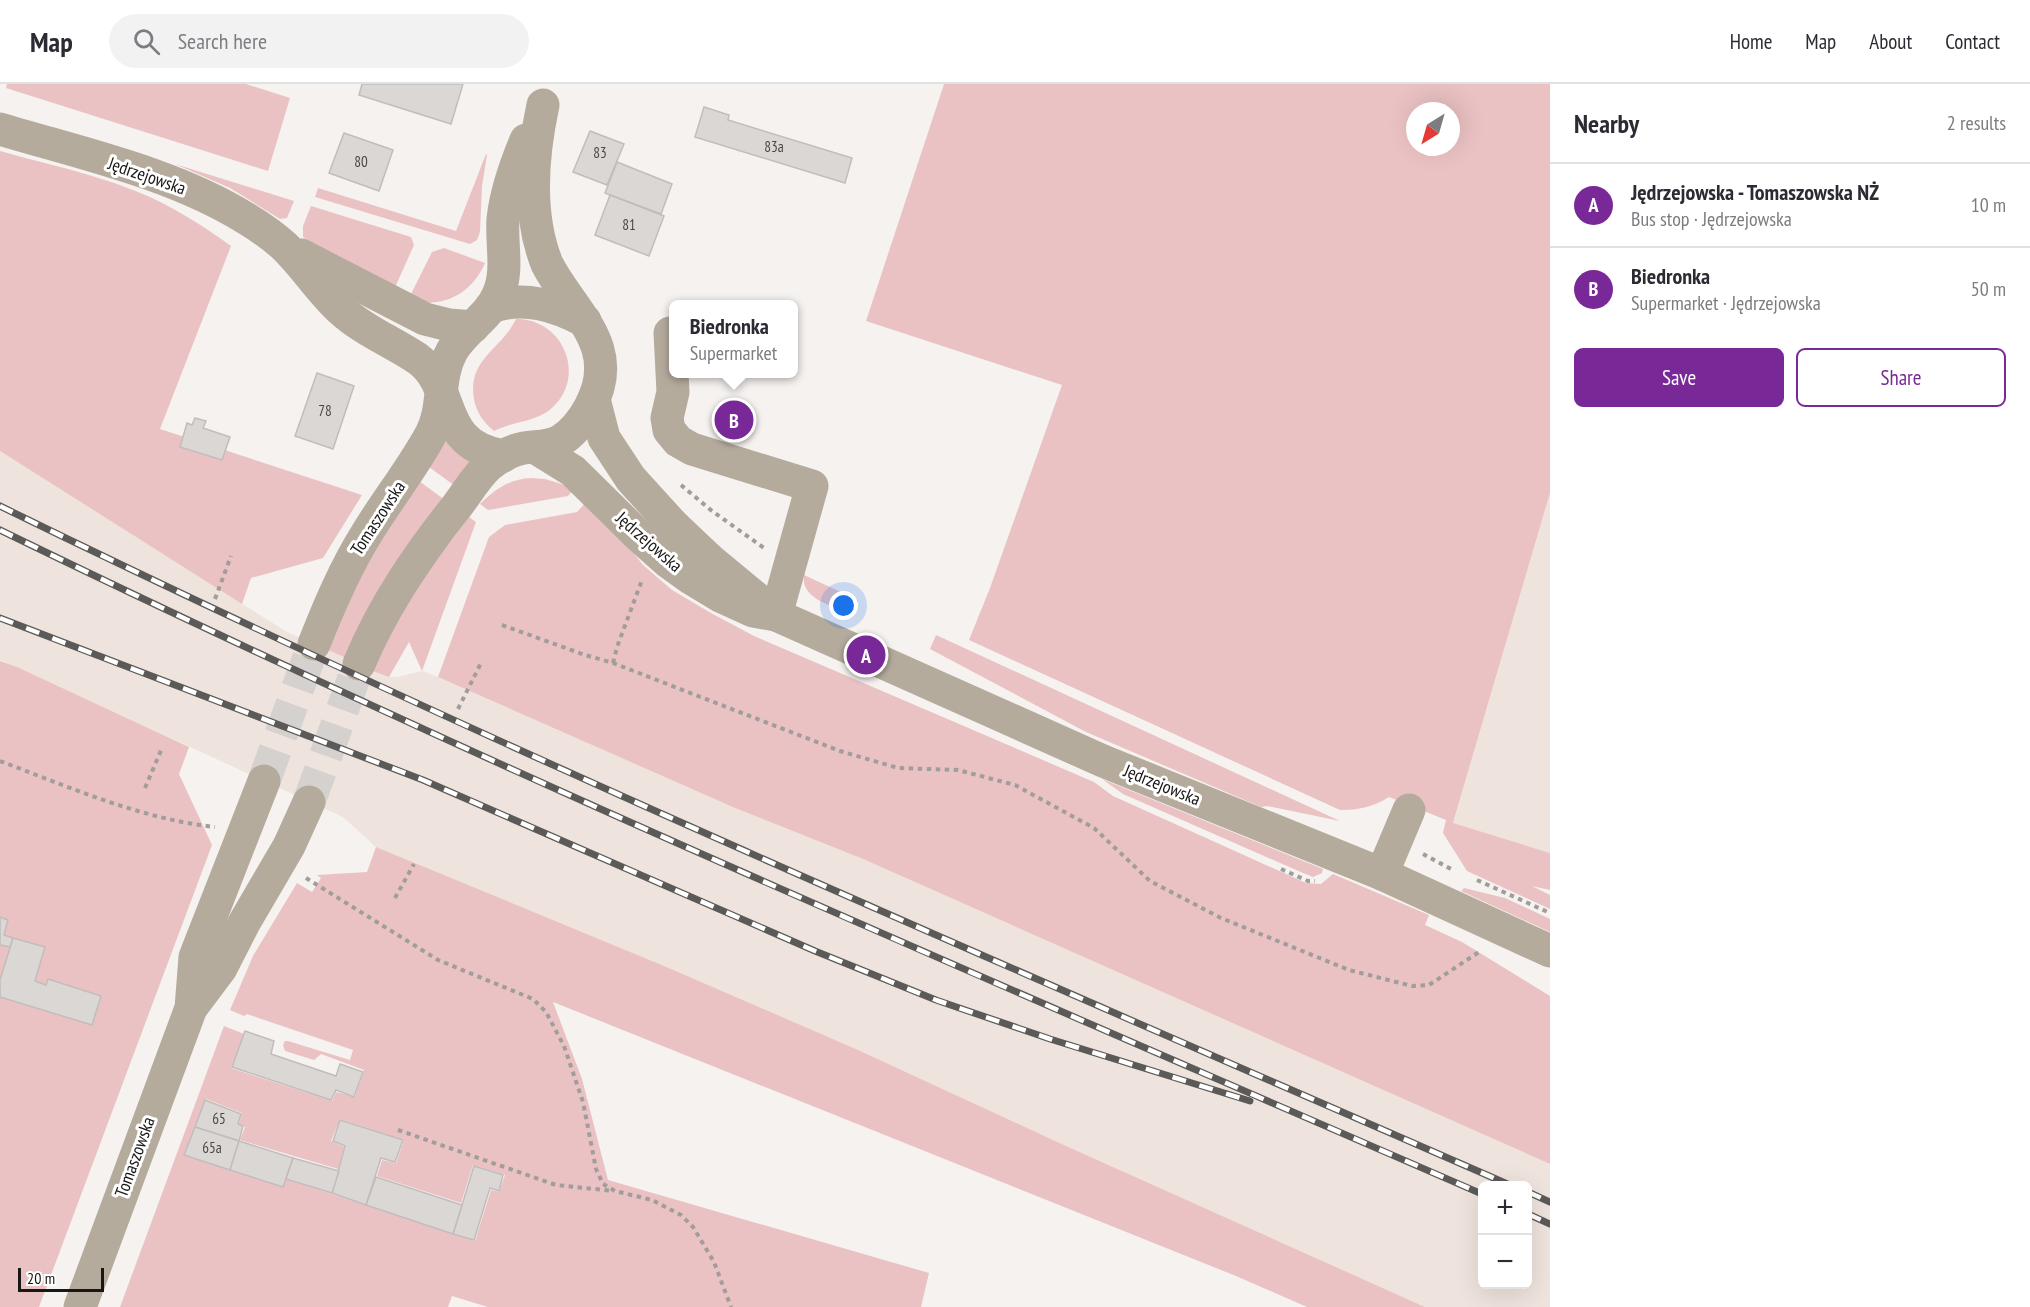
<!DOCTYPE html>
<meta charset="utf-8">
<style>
body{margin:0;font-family:"PT Sans Narrow",sans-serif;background:#f2f2f3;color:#2b2b33}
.controls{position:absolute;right:18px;bottom:18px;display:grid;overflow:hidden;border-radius:9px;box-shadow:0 6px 24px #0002}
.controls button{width:54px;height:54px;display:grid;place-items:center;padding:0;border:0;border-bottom:2px solid #e1e1e2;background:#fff;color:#2b2b33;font:30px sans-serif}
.compass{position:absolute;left:1406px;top:18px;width:54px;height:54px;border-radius:50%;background:#fff;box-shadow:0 6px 24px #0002;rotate:217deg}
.scale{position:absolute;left:18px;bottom:15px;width:86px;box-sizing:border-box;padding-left:6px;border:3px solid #181716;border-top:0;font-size:16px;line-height:21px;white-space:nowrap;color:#181716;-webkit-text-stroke:4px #fff;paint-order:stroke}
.you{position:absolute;left:844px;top:522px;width:21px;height:21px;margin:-15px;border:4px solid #fff;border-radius:50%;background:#1a73e8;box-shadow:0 0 0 9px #1a73e833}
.badge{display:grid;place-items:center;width:39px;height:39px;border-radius:50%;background:#792898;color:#fff;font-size:20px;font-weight:700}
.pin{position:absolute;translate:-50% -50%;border:3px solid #fff;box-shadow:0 2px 6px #0006}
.popup{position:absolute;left:669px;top:216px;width:129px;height:78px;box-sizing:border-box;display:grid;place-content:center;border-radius:9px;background:#fff;filter:drop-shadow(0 2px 4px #0005);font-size:20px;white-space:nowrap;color:#7c7c81}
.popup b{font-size:22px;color:#2b2b33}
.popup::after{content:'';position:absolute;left:50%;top:100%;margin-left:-12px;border:12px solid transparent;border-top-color:#fff}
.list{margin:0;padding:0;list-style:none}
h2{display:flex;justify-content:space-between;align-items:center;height:78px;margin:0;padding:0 24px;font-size:26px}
h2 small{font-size:20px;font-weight:400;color:#7c7c81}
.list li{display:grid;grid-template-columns:39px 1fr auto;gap:18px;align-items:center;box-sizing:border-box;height:84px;padding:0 24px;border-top:2px solid #e1e1e2}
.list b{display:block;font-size:22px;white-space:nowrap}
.list p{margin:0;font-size:20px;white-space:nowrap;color:#7c7c81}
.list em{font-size:20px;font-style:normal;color:#7c7c81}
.actions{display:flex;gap:12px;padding:18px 24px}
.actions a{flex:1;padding:14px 0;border:2px solid #792898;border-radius:9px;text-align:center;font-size:21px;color:#792898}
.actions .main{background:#792898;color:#fff}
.icon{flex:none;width:33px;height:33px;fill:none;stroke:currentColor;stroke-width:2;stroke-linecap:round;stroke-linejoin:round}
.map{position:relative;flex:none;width:1550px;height:1223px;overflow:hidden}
header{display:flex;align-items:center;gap:36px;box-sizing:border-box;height:84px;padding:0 30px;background:#fff;border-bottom:2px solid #e1e1e2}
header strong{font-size:28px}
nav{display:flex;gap:33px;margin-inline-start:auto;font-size:21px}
.search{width:420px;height:54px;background:#f2f2f3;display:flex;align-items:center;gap:15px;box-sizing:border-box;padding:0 21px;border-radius:33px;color:#7c7c81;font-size:22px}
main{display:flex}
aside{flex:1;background:#fff}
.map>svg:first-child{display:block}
</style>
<header>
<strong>Map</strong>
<div class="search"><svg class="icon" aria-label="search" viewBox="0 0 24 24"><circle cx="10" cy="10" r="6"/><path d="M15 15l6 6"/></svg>Search here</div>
<nav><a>Home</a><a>Map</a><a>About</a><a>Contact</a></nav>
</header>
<main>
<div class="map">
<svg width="1550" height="1223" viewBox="0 0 1550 1223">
<rect width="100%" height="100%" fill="#f5f2f0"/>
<g fill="#efe4dd" fill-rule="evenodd">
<path d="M0 367 287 548 389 593H398L422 587 438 593 735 724 863 775 1550 1080V1223H1425L1064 1061 856 965 376 763 343 733 0 576ZM1482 1102H1528V1200H1482Z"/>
<path d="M1550 409V769L1453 740Z"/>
</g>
<g fill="#ebc2c4" fill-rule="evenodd">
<path d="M7 0H246L290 14 268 87 6 4Z"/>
<path d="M944 0H1550V409L1453 739 1550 769V806L1532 802 1550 811V825L1467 787 1443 749 1446 736 1389 713C1373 723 1359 726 1340 726L969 556 990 504 1062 301 866 237ZM1415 27H1451V63H1415Z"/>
<path d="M0 67C50 81 104 92 152 114 180 127 206 144 231 162L160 345 362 411 323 474 251 494 242 520 0 367Z"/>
<path d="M486 70 487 71 482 102 480 148 477 156 470 160 315 113 318 104 456 147Z"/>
<path d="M175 80 294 117 287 134 280 135 230 104Z"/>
<path d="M311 122 411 153 414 161 393 208 330 174 303 153V142Z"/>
<path d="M444 164 485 179C471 211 442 225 408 216L432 168Z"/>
<path d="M516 235C561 234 587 289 554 322 539 338 513 337 494 347 484 339 476 328 474 315 467 275 501 266 516 235Z"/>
<path d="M449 355 471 376 455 402 429 383 446 357Z"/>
<path d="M531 394 545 395 575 404 568 412 488 426 480 420C495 405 510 395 531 394Z"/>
<path d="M419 397 445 416 346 574 328 566 344 526 367 479Z"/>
<path d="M587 417 622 454 643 481 672 506 711 529 754 552 1094 698 1113 712 1306 799 1321 800 1333 790 1429 831 1425 841 1462 858 1550 912V1080L863 775 735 724 438 593 489 453 505 441 577 428Z"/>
<path d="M469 433 476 438 422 587 409 558 389 593 373 587 401 527 435 478Z"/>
<path d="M804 491 858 516 852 530C835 522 800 516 804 491Z"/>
<path d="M936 551 1340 737 1267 722 1261 723 1086 648 930 565Z"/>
<path d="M0 577 17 583 189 663 179 690 212 761 39 1223H0Z"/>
<path d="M1102 695 1323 785 1322 789 1313 793 1303 789 1123 710Z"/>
<path d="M376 763 664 882 856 965 1064 1061 1425 1223H1307L1236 1192 553 918 582 995 608 1096 929 1189 921 1223H488L452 1212 448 1223H120L224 942 244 950 231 984 332 1017 336 1008 355 1013 364 986 321 970 314 976 285 967 283 961 285 957H288L350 976 353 966 247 930 244 932 230 926 253 872 297 799 312 808 321 794 317 791 367 788ZM206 1015 242 1029 239 1040 245 1043 240 1056 338 1085 344 1063 331 1057 340 1035 404 1056 396 1079 382 1076 377 1092 461 1119 473 1081 505 1091 499 1108 491 1106 475 1157 286 1095 283 1103 184 1071Z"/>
<path d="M1464 804 1505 814 1550 835V848L1461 807Z"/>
</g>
<g fill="#dbd7d5" stroke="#c1bdbc" stroke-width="1.5">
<path d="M362 0H463L451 40 359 11Z"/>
<path d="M704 23 729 31 728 36 852 74 845 99 695 53Z"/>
<path d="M590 47 624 60 607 101 573 88Z"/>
<path d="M344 49 393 66 379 107 329 89Z"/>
<path d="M617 78 672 100 661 130 605 109Z"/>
<path d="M610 111 664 132 649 172 595 151Z"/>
<path d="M317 289 354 302 333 365 295 352Z"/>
<path d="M195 334 206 337 203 344 230 353 222 376 180 363 187 339 192 341Z"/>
<path d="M0 833 8 836 4 851 13 854 10 863 0 861Z"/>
<path d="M13 854 45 863 35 897 46 901 48 895 101 912 92 941 0 913V896Z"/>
<path d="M245 947 274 957 271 970 336 992 340 980 363 988 354 1013 336 1006 331 1016 232 983Z"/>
<path d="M205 1016 241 1030 238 1040 243 1042 239 1057 195 1043Z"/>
<path d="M340 1036 403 1056 395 1078 381 1074 366 1121 332 1109 345 1062 333 1057Z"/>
<path d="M195 1043 239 1057 230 1086 184 1071Z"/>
<path d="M239 1057 293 1074 283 1103 230 1086Z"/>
<path d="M293 1074 339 1087 332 1109 286 1095Z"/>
<path d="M474 1082 503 1091 499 1107 490 1104 474 1156 453 1150Z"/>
<path d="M376 1093 462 1121 453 1150 366 1121Z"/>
</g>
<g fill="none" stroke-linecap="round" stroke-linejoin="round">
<g stroke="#d4d1cf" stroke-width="33" stroke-dasharray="33 16" stroke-linecap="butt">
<path d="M264 697 314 560"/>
<path d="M309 718 359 580"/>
</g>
<g stroke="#a09d9c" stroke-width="4" stroke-dasharray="4.5 4.5" stroke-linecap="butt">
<path d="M681 401 712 427 764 464"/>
<path d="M215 515 231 472"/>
<path d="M502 541 585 571 613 579 840 667 898 684 958 686 1015 701 1094 744 1150 797 1221 834 1349 886 1412 902 1429 901 1479 868"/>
<path d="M613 579 617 563 642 496"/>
<path d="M458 625 481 579"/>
<path d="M0 677C69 703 141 735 215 743"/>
<path d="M145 704 162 664"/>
<path d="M1423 770 1451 785"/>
<path d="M1281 785 1308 797H1315"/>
<path d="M306 794 438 876 533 915 546 928 564 962 583 1018 596 1085 603 1100 615 1107 652 1116 681 1131 693 1143 714 1178 731 1223"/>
<path d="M1477 796 1550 829"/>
<path d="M395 814 414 780"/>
<path d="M398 1046 556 1101 614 1107"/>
</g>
<g stroke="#b5ab9d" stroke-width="33">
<path d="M0 45C83 70 173 89 247 135 260 143 273 152 284 162 305 182 320 207 341 226 364 247 393 258 418 275 458 304 434 359 503 372"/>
<path d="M301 171 425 235 449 241 473 243"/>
<path d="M491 223C524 211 556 222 585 237"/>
<path d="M670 249 673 308 667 334 669 346 678 357 692 365 812 402 776 531"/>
<path d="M594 315 604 354 631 395 673 441 710 476 756 514"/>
<path d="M536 364 573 387 640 453 667 477 692 495 720 512 753 527 776 531 1103 677 1382 790 1550 867"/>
<path d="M314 560C329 522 345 484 367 449 387 416 412 385 431 350 445 324 437 294 452 267 464 246 488 234 498 211 509 187 501 160 503 135 506 107 515 82 526 56"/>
<path d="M359 580C383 522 418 471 457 422 467 409 476 393 488 382 497 374 512 366 524 364 537 362 549 363 560 357 573 349 583 336 590 323 623 262 572 229 547 180 527 130 532 72 543 21"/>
<path d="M1382 790 1409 726"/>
<path d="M191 924 221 884 244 839 289 762 309 718"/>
<path d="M80 1223 191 924 195 873 264 697"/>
</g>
<g stroke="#5c5a59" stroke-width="7">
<g id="rail">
<path d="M0 422C497 665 1006 881 1512 1102"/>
<path d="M0 446C487 683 986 894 1482 1110"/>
<path d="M0 534 423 696 815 867 936 916 1050 955 1250 1017"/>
<path d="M1528 1108 1550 1118"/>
<path d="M1528 1130 1550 1140"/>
</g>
</g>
<use href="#rail" stroke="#fff" stroke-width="4.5" stroke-dasharray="14" stroke-linecap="butt"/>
</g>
<g text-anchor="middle" stroke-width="6" stroke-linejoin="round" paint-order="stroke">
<g font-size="15" fill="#494746">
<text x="774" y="68">83a</text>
<text x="600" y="74">83</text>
<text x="361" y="83">80</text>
<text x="629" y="146">81</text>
<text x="325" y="332">78</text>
<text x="219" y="1040">65</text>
<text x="212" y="1069">65a</text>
</g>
<g font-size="18" fill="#181716" stroke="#fff">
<text transform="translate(147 92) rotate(19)" y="6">Jędrzejowska</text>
<text transform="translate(378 434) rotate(-57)" y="6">Tomaszowska</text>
<text transform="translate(649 458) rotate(41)" y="6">Jędrzejowska</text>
<text transform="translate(1162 701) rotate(22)" y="6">Jędrzejowska</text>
<text transform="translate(135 1073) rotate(-70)" y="6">Tomaszowska</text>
</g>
</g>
</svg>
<div class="controls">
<button>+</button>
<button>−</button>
</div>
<svg class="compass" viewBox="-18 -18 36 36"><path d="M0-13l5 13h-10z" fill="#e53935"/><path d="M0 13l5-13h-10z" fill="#7c7c81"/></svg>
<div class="scale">20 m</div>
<div class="you"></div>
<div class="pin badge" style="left:866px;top:571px">A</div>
<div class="pin badge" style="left:734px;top:336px">B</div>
<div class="popup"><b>Biedronka</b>Supermarket</div>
</div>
<aside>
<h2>Nearby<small>2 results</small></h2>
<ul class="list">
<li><span class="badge">A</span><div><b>Jędrzejowska - Tomaszowska NŻ</b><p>Bus stop · Jędrzejowska</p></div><em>10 m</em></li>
<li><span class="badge">B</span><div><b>Biedronka</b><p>Supermarket · Jędrzejowska</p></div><em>50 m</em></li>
</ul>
<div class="actions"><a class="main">Save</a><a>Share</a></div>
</aside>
</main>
